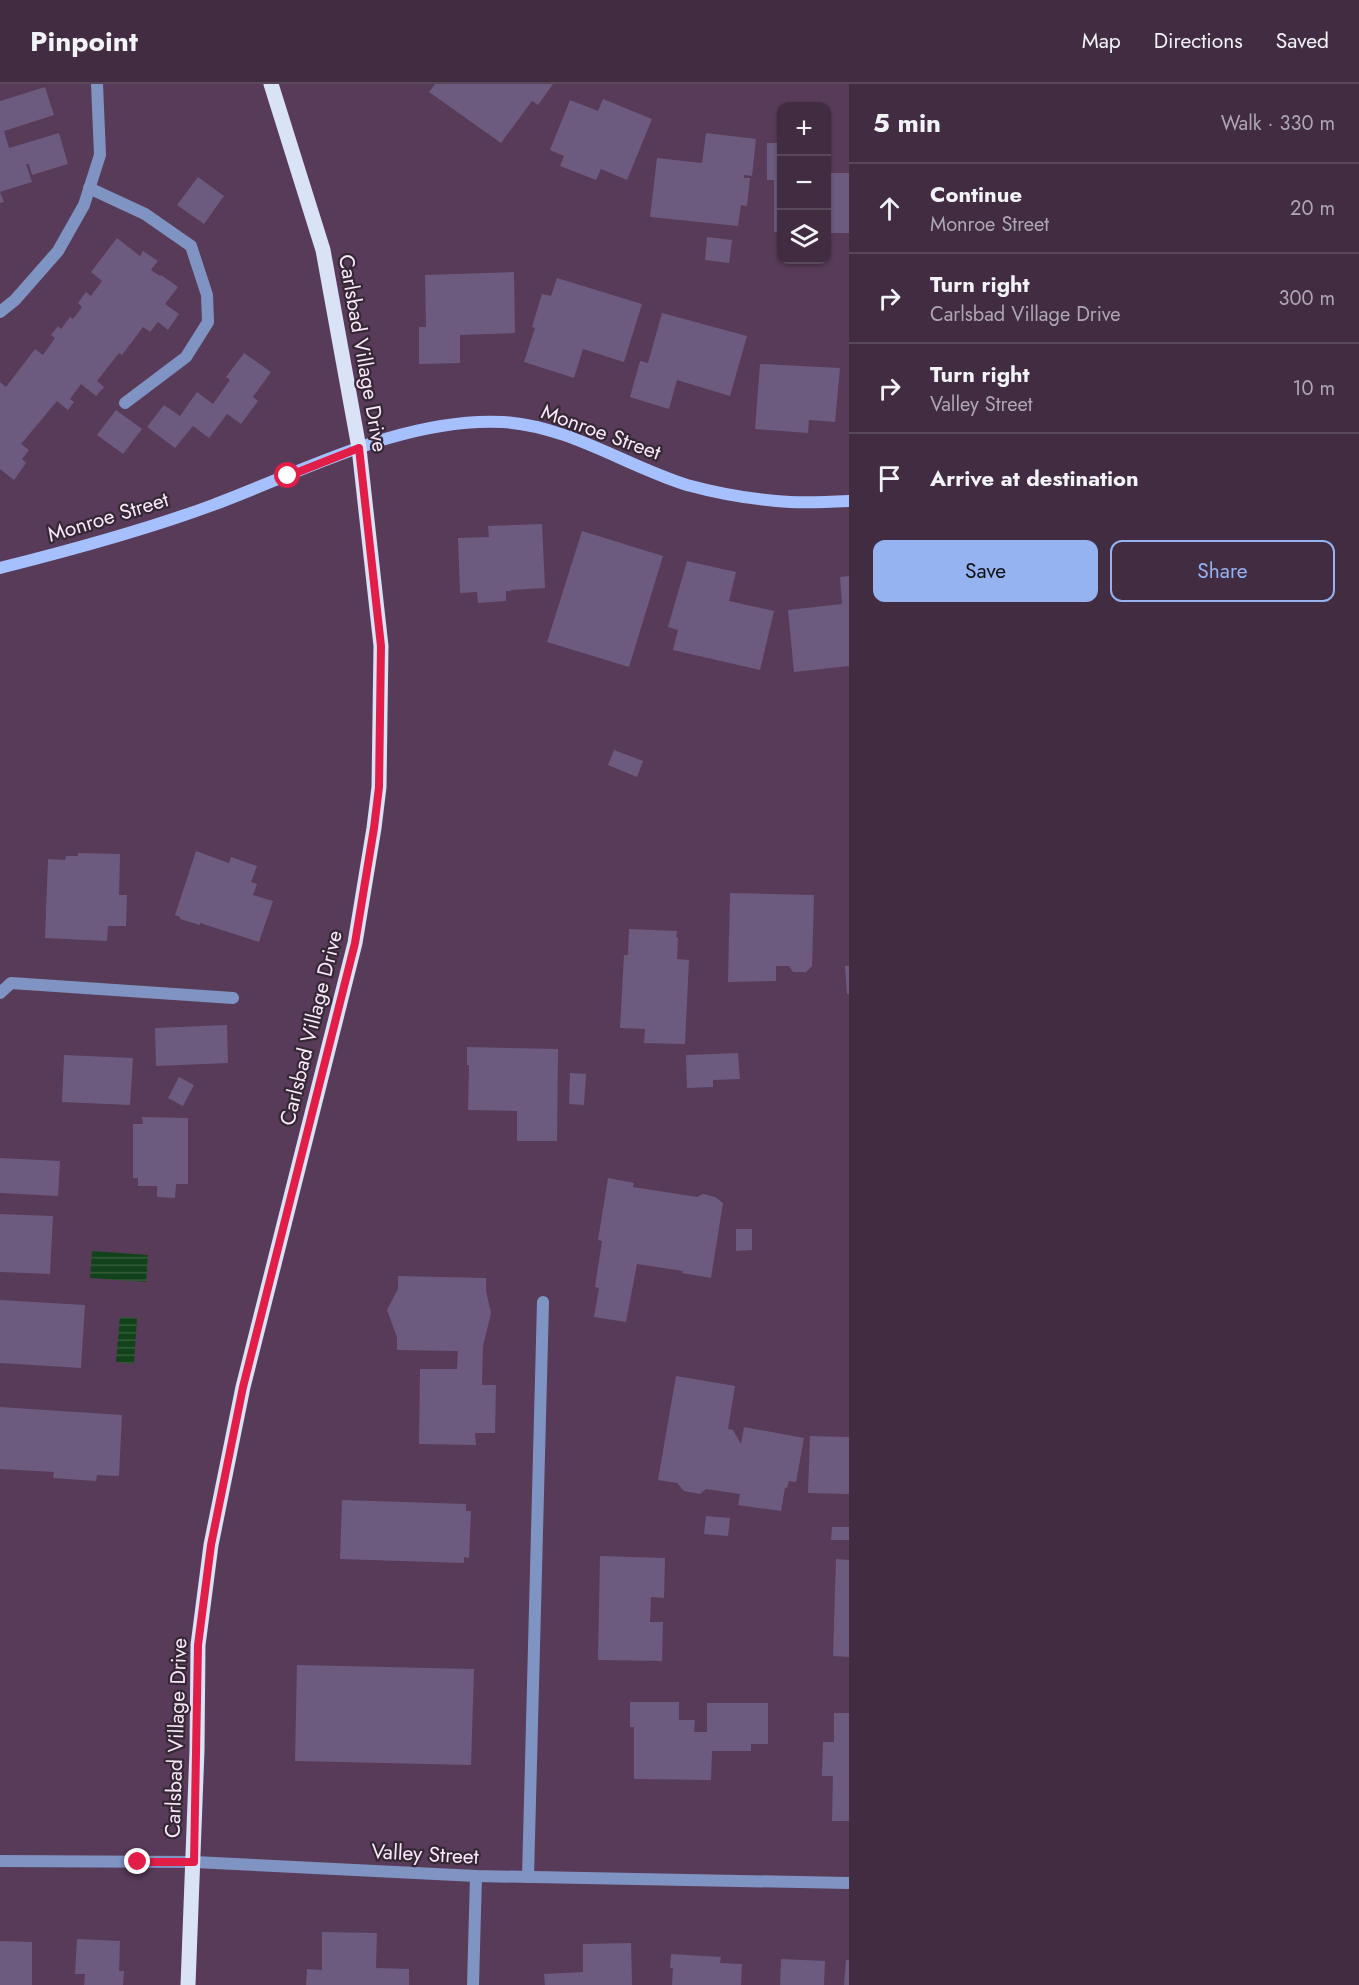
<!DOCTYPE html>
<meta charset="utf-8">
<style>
body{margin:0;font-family:Jost,sans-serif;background:#4c384d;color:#f1f3f6}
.controls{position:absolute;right:18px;top:18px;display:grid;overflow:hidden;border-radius:12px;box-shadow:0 2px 4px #0004}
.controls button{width:54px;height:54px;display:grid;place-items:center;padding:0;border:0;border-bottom:2px solid #5a485b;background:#422c42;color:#f1f3f6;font:30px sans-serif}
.stop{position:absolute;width:18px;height:18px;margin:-14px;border:4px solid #e11d48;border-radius:50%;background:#fff}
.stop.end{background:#e11d48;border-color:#fff;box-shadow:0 2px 6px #0008}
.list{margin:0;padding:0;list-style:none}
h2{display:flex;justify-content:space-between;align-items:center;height:78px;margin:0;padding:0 24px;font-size:26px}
h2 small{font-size:20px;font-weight:400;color:#aea7b2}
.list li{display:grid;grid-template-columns:39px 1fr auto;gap:18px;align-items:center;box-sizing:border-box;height:90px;padding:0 24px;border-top:2px solid #5a485b}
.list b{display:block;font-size:22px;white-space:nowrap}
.list p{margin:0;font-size:20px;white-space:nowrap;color:#aea7b2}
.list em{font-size:20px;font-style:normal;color:#aea7b2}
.actions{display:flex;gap:12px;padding:18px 24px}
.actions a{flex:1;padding:14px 0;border:2px solid #95b2f1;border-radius:12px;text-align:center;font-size:21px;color:#95b2f1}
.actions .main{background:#95b2f1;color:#111}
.icon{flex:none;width:33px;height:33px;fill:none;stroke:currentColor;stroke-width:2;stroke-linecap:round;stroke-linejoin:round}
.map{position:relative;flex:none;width:849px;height:1901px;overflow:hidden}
header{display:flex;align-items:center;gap:36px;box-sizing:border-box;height:84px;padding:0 30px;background:#422c42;border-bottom:2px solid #5a485b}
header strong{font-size:28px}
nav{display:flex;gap:33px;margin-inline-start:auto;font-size:21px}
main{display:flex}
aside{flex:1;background:#422c42}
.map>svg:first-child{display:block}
</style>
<header>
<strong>Pinpoint</strong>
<nav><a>Map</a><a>Directions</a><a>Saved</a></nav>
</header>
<main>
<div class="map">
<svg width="849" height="1901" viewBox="0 0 849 1901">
<defs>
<pattern id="water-rules" width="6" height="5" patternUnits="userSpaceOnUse" patternTransform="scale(1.5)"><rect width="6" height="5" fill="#114219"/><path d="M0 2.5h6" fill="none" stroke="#355d3b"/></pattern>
</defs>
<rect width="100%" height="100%" fill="#583b58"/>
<g fill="url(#water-rules)">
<path d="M92 1167 148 1171 146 1198 90 1194Z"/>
<path d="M120 1233 137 1234 134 1280 116 1278Z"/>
</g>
<g fill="#6c5b7f">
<path d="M435 0H553L538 21 532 17 501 59 429 8Z"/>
<path d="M45 3 54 31 4 47 9 64 59 49 68 80 32 91 29 80H26L32 98 0 108 4 118 0 119V17Z"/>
<path d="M603 15 652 35 627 96 601 85 596 96 560 82 564 72 550 66 570 16 598 27Z"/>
<path d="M706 49 756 55 752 92 744 91V94H750L747 122 741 121 738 142 650 133 657 74 702 79Z"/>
<path d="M767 59H782V148H774V96H767Z"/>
<rect x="826" y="89" width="23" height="60"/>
<path d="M198 93 224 112 204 140 177 121Z"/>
<path d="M707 153 732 156 729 179 705 176Z"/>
<path d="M117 154 140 172 143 167 158 177 151 186 160 192 161 191 178 203 165 220 179 230 168 246 158 238 150 248 143 243 122 271 119 269 97 297 104 303 96 312 81 300 70 315 74 318 68 326 57 317 21 360 29 366 22 375 26 379 14 396 0 385V298L6 303 35 265 43 271 55 254 51 251 58 242 61 245 70 233 73 235 82 223 78 219 86 208 91 212 102 197 91 188Z"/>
<path d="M514 188 515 249 460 251V279L419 280V243H426L425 191Z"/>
<path d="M557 194 642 220 624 278 583 265 574 294 524 278 535 244 532 243 542 210 551 212Z"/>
<path d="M662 229 747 252 730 312 677 296 669 325 630 313 640 277 648 279Z"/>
<path d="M244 269 271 288 253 313 258 317 241 340 227 330 209 354 193 342 175 364 147 343 164 321 180 332 197 308 213 320 230 296 226 293Z"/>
<path d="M760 280 840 284 835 338 809 336 808 349 755 345Z"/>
<path d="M116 326 142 345 123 370 97 351Z"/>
<path d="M542 440 545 504 511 506V507H506V517L478 519 477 508 460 509 458 454 489 453 488 442Z"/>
<path d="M582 447 663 472 629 583 547 558Z"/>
<path d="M687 477 736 488 729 517 774 527 760 586 673 566 678 546 668 543Z"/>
<path d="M849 492V582L794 588 788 526 842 520 840 493Z"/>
<path d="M614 666 643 677 637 693 608 681Z"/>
<path d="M196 767 229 779 231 773 257 782 251 798 257 800 253 811 273 817 259 858 200 839V841L180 835V833L175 831Z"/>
<path d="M78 769 120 770 119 811H127L126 842H108L107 857 45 854 48 775 65 776 66 772H78Z"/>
<path d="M730 809 814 811 812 882 806 888H793L789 882H776V897L728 898Z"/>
<path d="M629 845 677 847 676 853 678 854 677 875 689 876 685 960 644 959 645 945 620 944 624 871H628Z"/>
<path d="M845 882H849V910H847Z"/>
<path d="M227 941 228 979 156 982 155 944Z"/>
<path d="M467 963 558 965 557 1057H517V1027L468 1026 469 981H467Z"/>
<path d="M738 969 740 995 713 996V1003L687 1004 686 971Z"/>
<path d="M64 971 133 974 130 1021 62 1018Z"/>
<path d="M570 989 586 990 584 1021 569 1020Z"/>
<path d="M179 993 194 1001 183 1022 168 1014Z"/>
<path d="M142 1033 188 1034V1100H176L175 1114 157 1113V1102H138V1094H133V1040H143Z"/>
<path d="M0 1074 60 1077 58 1112 0 1109Z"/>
<path d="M608 1094 634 1099 633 1103 697 1113 703 1110 715 1113 723 1119 711 1194 682 1189 683 1187 637 1180 626 1238 594 1233 599 1204 595 1203 602 1157 598 1156Z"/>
<path d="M0 1130 53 1132 50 1190 0 1188Z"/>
<path d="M736 1145H752V1166L736 1167Z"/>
<path d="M398 1192 486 1194V1207L491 1229 483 1262 482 1301H496L495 1349H475L476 1361 419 1360 420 1285H457L458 1267 397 1266V1253L387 1226 398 1205Z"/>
<path d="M0 1216 85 1221 81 1284 0 1279Z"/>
<path d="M676 1292 735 1302 728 1345 733 1346 741 1360 744 1343 804 1354 796 1398 789 1397 787 1404H785L781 1427 738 1421 740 1410 706 1405 700 1410 684 1407 677 1399 658 1396Z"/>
<path d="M0 1323 122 1331 119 1392 97 1391 96 1397 53 1394 54 1388 0 1385Z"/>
<path d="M810 1352 849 1353V1410L808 1409Z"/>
<path d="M342 1416 466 1420V1427H471L469 1474 464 1473V1479L340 1475Z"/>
<path d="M706 1432 730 1434 728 1452 704 1450Z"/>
<path d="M832 1443H849V1456H831Z"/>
<path d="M600 1472 665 1474 664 1514 651 1513 650 1538H663L662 1577 598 1576Z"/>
<path d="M836 1475 849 1476V1573L833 1572Z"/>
<path d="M297 1581 474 1585 471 1681 295 1677Z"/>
<path d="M630 1618H679V1636H695L694 1648H707V1619H768V1660H751V1667H712L711 1696 634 1695V1643H630Z"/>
<path d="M834 1629H849V1737H832L833 1692H822L823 1658H834Z"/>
<path d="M322 1848 377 1849 376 1884 409 1885V1901H306L307 1885 322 1886Z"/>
<path d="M77 1855 120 1857 119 1887H124L123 1901H84L85 1890H75Z"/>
<path d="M0 1857 32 1858V1901H0Z"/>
<path d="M631 1859 632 1901H545L544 1890 583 1888V1860Z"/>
<path d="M671 1870 721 1873 720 1879 742 1880 741 1901H672L673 1884H670Z"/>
<path d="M781 1875 825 1877 824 1901H780Z"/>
<path d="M846 1876H849V1901H844Z"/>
</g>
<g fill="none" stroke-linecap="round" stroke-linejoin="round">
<g stroke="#8094c4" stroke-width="12">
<path d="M89 104 145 130 191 162 207 211 208 238 186 273 125 319"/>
<path d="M0 909 11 899 233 914"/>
<path d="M528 1793 543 1218"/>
</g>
<g stroke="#8094c4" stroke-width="12">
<path d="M0 228 15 216 58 167 84 121 100 71 97 0"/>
<path d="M473 1901 476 1792"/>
</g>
<path stroke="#8094c4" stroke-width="12" d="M0 1777 194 1778 476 1792 849 1799"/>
<path stroke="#a5c0fd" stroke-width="12" d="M0 484C72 466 143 447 213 421 304 387 404 333 503 338 569 342 626 382 687 401 720 410 756 416 790 418 809 419 830 418 849 417"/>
<path stroke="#d9e2f6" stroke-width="15" d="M188 1901 197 1666 198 1561 211 1461 243 1303 355 859 374 744 379 703 381 562 359 364 323 166 271 0"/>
</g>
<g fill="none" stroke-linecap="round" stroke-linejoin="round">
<path stroke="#e11d48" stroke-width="8" d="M138 1778H194L198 1561 211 1461 243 1303 355 859 374 744 379 703 381 562 359 364 288 392"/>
</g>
<g text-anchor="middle" stroke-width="4.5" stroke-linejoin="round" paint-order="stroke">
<g font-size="21" fill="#fae8fa" stroke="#352835">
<text transform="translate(363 269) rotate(80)" y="7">Carlsbad Village Drive</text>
<text transform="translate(601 348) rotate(20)" y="7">Monroe Street</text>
<text transform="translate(108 433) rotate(-17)" y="7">Monroe Street</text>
<text transform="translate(311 944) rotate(-76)" y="7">Carlsbad Village Drive</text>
<text transform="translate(176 1654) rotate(-88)" y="7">Carlsbad Village Drive</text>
<text transform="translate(425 1770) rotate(3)" y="7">Valley Street</text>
</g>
</g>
</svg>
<div class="controls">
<button>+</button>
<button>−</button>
<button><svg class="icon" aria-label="layers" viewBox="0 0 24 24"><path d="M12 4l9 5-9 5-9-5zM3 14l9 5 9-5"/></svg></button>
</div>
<div class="stop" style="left:288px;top:392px"></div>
<div class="stop end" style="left:138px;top:1778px"></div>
</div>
<aside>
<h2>5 min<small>Walk · 330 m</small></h2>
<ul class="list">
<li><svg class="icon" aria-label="ahead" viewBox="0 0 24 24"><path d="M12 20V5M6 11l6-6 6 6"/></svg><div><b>Continue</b><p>Monroe Street</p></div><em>20 m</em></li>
<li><svg class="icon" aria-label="right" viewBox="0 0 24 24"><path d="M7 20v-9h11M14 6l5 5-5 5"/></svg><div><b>Turn right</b><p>Carlsbad Village Drive</p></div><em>300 m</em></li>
<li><svg class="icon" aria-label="right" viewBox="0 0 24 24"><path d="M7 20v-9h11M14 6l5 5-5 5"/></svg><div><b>Turn right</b><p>Valley Street</p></div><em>10 m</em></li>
<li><svg class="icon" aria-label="arrive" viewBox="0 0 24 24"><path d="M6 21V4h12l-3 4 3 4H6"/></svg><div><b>Arrive at destination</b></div></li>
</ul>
<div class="actions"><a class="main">Save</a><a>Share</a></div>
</aside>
</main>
